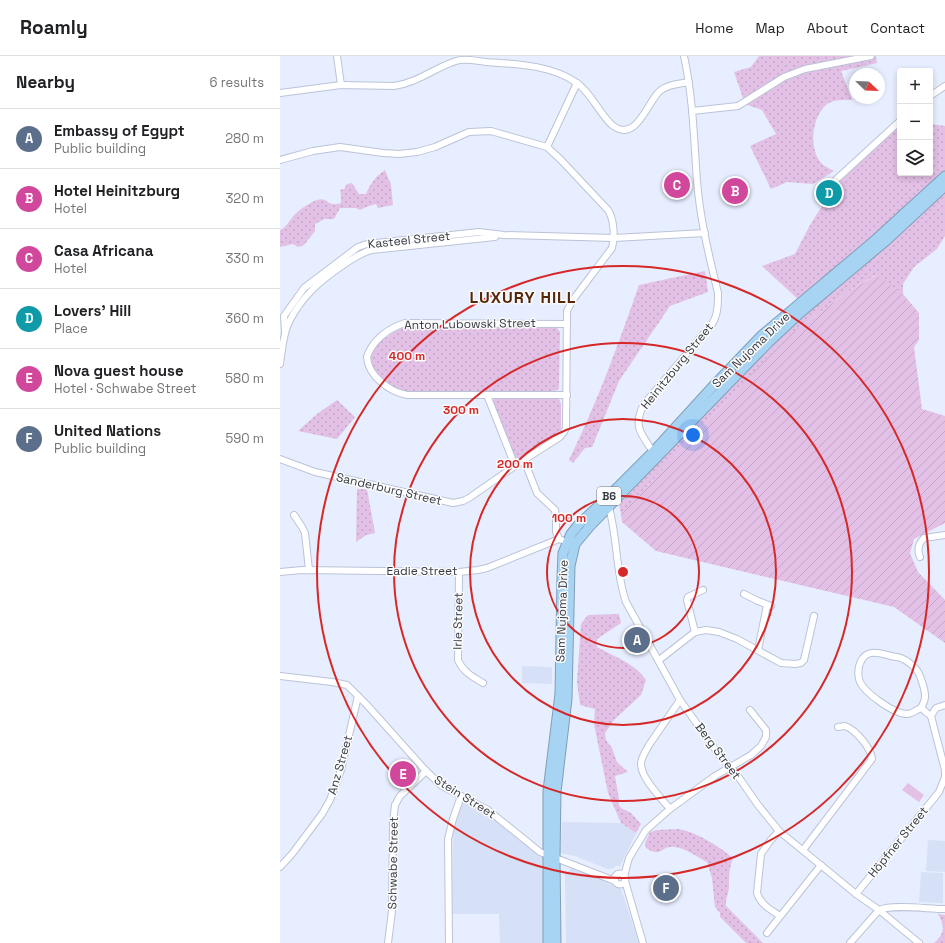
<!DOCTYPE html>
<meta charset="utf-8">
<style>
body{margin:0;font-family:"Space Grotesk",sans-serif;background:#f2f2f2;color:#202124}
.controls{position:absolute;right:12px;top:12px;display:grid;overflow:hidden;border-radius:4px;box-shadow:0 2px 6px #0003}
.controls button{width:36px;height:36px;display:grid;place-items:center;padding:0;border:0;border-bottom:1px solid #e0e0e0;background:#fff;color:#202124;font:20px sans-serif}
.compass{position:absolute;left:569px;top:12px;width:36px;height:36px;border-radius:50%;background:#fff;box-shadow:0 2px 6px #0003;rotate:113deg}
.you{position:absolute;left:413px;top:379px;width:14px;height:14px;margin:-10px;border:3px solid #fff;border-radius:50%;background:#1a73e8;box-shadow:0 0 0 6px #1a73e833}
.badge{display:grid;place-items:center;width:26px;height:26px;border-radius:50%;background:#2563eb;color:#fff;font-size:13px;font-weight:700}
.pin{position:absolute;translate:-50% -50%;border:2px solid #fff;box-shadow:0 1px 4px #0006}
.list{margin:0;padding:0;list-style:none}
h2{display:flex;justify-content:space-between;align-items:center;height:52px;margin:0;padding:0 16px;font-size:17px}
h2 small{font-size:13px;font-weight:400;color:#757577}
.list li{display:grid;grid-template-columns:26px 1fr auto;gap:12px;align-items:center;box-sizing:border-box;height:60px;padding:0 16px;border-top:1px solid #e0e0e0}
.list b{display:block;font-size:15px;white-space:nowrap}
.list p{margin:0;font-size:13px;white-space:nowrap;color:#757577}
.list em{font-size:13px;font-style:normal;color:#757577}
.icon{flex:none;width:22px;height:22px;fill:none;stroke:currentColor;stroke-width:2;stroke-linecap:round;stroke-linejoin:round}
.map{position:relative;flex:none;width:665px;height:887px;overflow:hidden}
header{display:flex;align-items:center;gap:24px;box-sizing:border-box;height:56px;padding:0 20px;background:#fff;border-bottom:1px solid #e0e0e0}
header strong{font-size:19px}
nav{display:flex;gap:22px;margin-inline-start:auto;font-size:14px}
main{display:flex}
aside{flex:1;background:#fff}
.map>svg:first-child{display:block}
</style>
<header>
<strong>Roamly</strong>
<nav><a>Home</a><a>Map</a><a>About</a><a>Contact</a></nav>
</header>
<main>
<aside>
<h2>Nearby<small>6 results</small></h2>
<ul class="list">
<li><span class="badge" style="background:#5c6f8a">A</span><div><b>Embassy of Egypt</b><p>Public building</p></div><em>280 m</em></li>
<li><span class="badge" style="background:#d1479c">B</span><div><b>Hotel Heinitzburg</b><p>Hotel</p></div><em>320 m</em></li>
<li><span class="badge" style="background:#d1479c">C</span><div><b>Casa Africana</b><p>Hotel</p></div><em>330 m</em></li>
<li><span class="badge" style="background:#0f9aa8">D</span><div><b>Lovers' Hill</b><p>Place</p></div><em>360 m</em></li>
<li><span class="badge" style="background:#d1479c">E</span><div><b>Nova guest house</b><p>Hotel · Schwabe Street</p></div><em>580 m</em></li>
<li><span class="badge" style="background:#5c6f8a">F</span><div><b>United Nations</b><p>Public building</p></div><em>590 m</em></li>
</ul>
</aside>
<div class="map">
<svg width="665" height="887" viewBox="0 0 665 887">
<defs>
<pattern id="grass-dots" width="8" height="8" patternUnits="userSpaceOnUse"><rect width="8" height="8" fill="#e3c0e6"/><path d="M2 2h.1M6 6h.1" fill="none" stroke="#c3a6c6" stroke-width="1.8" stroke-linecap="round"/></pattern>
<pattern id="garden-furrows" width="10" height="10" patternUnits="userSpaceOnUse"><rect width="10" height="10" fill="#e3c0e6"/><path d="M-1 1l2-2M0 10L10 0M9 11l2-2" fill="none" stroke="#c3a6c6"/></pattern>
</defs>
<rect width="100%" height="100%" fill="#e7eeff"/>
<g fill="#d6e0f6">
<path d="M242 610 272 611V628L242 627Z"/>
<path d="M188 743 267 799 268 887H220L219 858H172L173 775 183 746Z"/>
<path d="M282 766 341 767 356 777 340 810H336L332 813H327L295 800 280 797Z"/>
<path d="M648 784 665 785V816L646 815Z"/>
<path d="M293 811 341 833 359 887H286L285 818Z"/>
<path d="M641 816 663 817V847L639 846Z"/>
</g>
<g fill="url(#grass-dots)">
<path d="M479 0H596L597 7 561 15 572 44C564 44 554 43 547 48 531 61 528 95 543 109 546 111 551 113 554 115L533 128 507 126 491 133 470 90 496 78 482 54 465 48 454 16 471 11Z"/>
<path d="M620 65V117H650V68L665 70V119L521 246 482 210 515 198C527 175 538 150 559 132L560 119Z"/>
<path d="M105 114 111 129 113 149 98 152 96 148 86 151 80 154 76 152H60L54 163H44L35 168V175L24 189 18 191 13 188 0 191V174C6 171 7 168 11 163 18 154 27 148 37 144 49 140 46 152 61 147V140L60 134 64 133 67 128 72 127 79 138H86C90 128 96 120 105 114Z"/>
<path d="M665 135V180L657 193 634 211 623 228V238L596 219 572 233 507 280 341 458 339 449 468 310 522 258 572 220 627 172Z"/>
<path d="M425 215 428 236 390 250 339 325 313 389 312 391 305 392 293 407 289 404C317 347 338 289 359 229Z"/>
<path d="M132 269 273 271 277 272 280 276 279 333 275 335 126 336C122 335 118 334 114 332 105 327 87 311 91 299 93 291 101 285 107 281 116 274 122 270 132 269Z"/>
<path d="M216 342H275L279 343 281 348V373L276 378 241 402H236L232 398 212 345Z"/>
<path d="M57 344 75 361 57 383 18 375 37 358Z"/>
<path d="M77 433H87L95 477 86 479 76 486Z"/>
<path d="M339 558 341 567 317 583V591C333 600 356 608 366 624L361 639 334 664 325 677 326 684 332 692 337 706 348 716 335 720 339 743 338 747 341 752 351 757 361 768 356 777 341 767 328 737 314 668 315 653 300 649 297 626 301 568 308 559Z"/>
<path d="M398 773C417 776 438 790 453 802 449 813 449 819 449 831 449 837 445 843 446 850L483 887H466L440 861V857L435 851 432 822 427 806C417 801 405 792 395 791 380 789 383 803 366 792L365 787 370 776 377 774Z"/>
<path d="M658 858 665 859V887H654C665 878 665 870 658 858Z"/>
</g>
<path fill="url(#garden-furrows)" d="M597 219 623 238 639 257V284L634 291 642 353 665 360V467L634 483 630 497 638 516 665 544V587L614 551 376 495 342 466 341 458 507 280 572 233Z"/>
<path fill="#e3c0e6" d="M628 727 644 739 639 746 622 734Z"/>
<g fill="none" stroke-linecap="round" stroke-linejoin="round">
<g stroke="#bbc3d7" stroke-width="8">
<g id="minor">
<path d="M57 0 61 29"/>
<path d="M0 37 61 29 114 30C137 27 154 12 176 5 185 2 197 5 206 6 236 8 272 9 297 27 312 38 319 57 332 69 357 89 368 43 381 34 389 28 400 28 409 26"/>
<path d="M650 40 665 30"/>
<path d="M412 55 458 50 504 21 525 13 591 0"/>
<path d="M267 91 297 27"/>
<path d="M0 104 33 95 60 91 103 97 119 98 137 96 155 91 189 76 211 75 267 91 281 104 328 154C334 163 335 181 332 192L292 245 287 255 286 372 284 376 280 381 244 404"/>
<path d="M548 131 620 65"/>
<path d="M287 268 125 267C108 272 92 285 87 301 88 320 110 336 127 339H287"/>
<path d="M5 275 4 260 24 232 78 191 87 188 199 176 224 179 334 182 425 177"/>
<path d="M0 308C2 294 3 278 9 266 15 254 24 242 33 233 44 222 77 197 92 194L215 181"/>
<path d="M207 339 235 410 244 404 257 437 275 454 276 460V476L279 483 282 484"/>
<path d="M374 397C362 379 352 371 364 348L432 268C438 259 438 248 438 237 429 200 420 163 417 125 414 84 413 41 404 0"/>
<path d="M0 403 35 416 173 447 183 445 189 442 235 410"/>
<path d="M328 448C338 480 335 515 346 546L400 644 440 700 455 716 478 749 499 775 576 838 599 854 639 887"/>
<path d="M14 459 22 471 25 477 29 514"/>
<path d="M640 501C637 494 638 488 644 482L665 479"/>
<path d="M0 516 22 514 179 516 198 514 207 512 279 483"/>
<path d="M179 516 178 604C183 616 193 621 203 627"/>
<path d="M464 538 478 545 491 550"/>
<path d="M415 576 407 544 408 541 423 534"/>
<path d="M478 594 487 549"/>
<path d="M379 604 415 576 426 574 439 576 457 583 501 607 515 608 521 607 524 604 534 560"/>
<path d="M0 620 52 626 67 629 87 649 146 715 162 730 208 754 260 796 335 825"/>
<path d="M641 652C646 643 646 639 643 629 641 623 640 617 635 612 632 609 628 605 623 603 620 601 615 601 611 600 602 598 590 593 583 602 578 608 577 619 580 626 585 637 614 658 627 658 632 658 636 654 641 652L651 660"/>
<path d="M390 753C381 742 360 721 361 707 362 700 366 695 369 689L400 644"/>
<path d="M499 775 490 785 481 798 477 837C480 848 491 854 500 860"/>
<path d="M523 794 592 703C591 692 576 674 565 670L558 671"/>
<path d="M0 811 12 798 42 758 50 744 61 714 78 640"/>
<circle cx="340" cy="823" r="5.5"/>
<path d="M344 820 349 802 366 774 390 753 435 720 471 699 481 690 486 681V674L470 654"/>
<path d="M345 825 363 887"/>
<path d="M576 838 659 736 665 721V714L651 660 656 652 665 649"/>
<path d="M487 877 541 809"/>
<path d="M108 887 112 855 113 766 115 749 120 740 146 715"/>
<path d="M169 887 168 783 173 763 181 740"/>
<path d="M570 887 599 854C613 848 648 853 665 853"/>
</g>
</g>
<g stroke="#809eb6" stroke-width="11">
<g id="highway">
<path d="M268 887V735L280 638 282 521 283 497 291 478 299 468 327 442 373 396 436 327 481 280 594 185 665 120"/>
<path d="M276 887 275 802 276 736 287 643 290 510 295 488 310 470 489 286 520 257 608 183 665 130"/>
</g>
</g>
<use href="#minor" stroke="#fff" stroke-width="6"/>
<use href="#highway" stroke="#a8d4f4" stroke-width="9"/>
</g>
<g fill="none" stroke="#d62828" stroke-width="2">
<circle cx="343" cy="516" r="76"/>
<circle cx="343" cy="516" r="153"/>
<circle cx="343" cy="516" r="229"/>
<circle cx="343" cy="516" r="306"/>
</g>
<g text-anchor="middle" stroke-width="3" stroke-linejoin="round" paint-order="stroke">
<rect fill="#fbfbfb" stroke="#71747a" stroke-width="1" x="317" y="431" width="24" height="18" rx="3"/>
<g font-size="11" font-weight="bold" fill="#363a42">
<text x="329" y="444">B6</text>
</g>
<g font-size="12" fill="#363a42" stroke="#fbfbfb">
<text transform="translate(129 184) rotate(-6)" y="4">Kasteel Street</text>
<text transform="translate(190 268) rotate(-1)" y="4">Anton Lubowski Street</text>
<text transform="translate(471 294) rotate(-44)" y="4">Sam Nujoma Drive</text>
<text transform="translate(397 310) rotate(-51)" y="4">Heinitzburg Street</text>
<text transform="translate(109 433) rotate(13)" y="4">Sanderburg Street</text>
<text x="142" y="519">Eadie Street</text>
<text transform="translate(282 555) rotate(-88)" y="4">Sam Nujoma Drive</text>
<text transform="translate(178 565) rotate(-89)" y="4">Irle Street</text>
<text transform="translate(438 695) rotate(53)" y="4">Berg Street</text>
<text transform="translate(60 709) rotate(-74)" y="4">Anz Street</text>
<text transform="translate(185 741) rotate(32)" y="4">Stein Street</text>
<text transform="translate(618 786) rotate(-51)" y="4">Höpfner Street</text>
<text transform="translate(113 807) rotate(-89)" y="4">Schwabe Street</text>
</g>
<g font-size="16" font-weight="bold" letter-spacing="1" fill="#56270b" stroke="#fbfbfb">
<text x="243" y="247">LUXURY HILL</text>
</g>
</g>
<circle cx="343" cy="516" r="6" fill="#d62828" stroke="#fbfbfb" stroke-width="2"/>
<g font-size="12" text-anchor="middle" font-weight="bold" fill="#d62828" stroke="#fbfbfb" stroke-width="3" stroke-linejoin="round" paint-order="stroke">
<text x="127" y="304">400 m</text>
<text x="181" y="358">300 m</text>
<text x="235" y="412">200 m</text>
<text x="289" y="466">100 m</text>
</g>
</svg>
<div class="controls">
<button>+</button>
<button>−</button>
<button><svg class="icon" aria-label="layers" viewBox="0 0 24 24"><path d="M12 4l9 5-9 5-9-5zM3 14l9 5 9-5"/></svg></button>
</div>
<svg class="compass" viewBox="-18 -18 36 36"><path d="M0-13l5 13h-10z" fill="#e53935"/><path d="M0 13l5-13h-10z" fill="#757577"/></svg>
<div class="you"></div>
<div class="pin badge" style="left:357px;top:584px;background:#5c6f8a">A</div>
<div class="pin badge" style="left:455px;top:135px;background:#d1479c">B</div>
<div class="pin badge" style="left:397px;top:129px;background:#d1479c">C</div>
<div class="pin badge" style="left:549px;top:137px;background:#0f9aa8">D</div>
<div class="pin badge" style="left:123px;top:718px;background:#d1479c">E</div>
<div class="pin badge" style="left:386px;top:832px;background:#5c6f8a">F</div>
</div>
</main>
